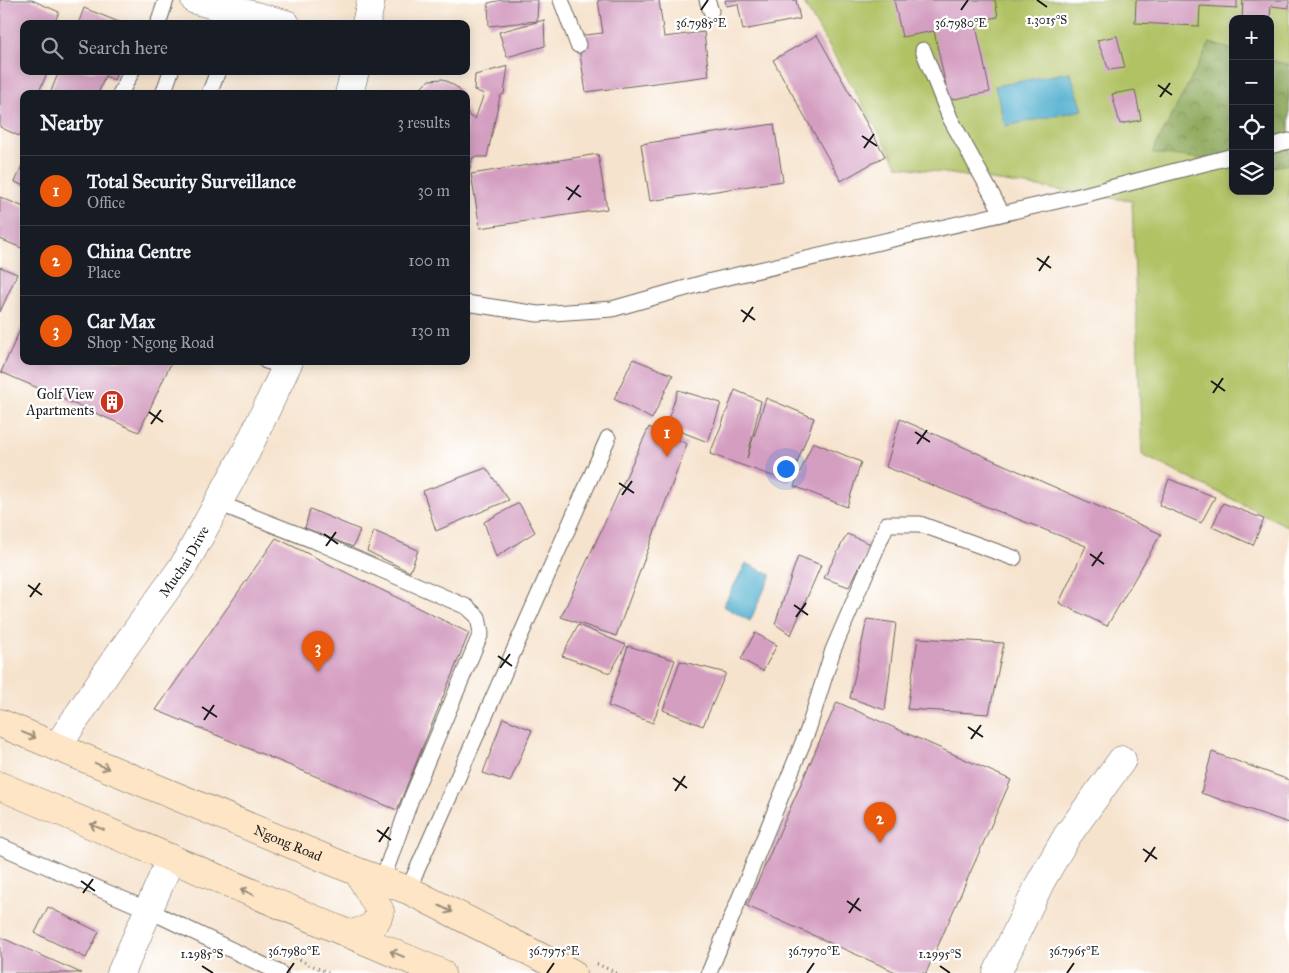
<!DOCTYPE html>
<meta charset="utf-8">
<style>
body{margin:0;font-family:"IM FELL Great Primer",serif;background:#20242c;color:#f1f3f6}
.controls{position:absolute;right:15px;top:15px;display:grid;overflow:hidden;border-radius:10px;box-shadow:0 2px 12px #0003}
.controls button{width:45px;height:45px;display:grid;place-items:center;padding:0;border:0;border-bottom:1px solid #363941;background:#171b24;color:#f1f3f6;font:25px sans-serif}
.you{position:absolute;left:785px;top:468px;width:18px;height:18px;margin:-12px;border:4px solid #fff;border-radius:50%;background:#1a73e8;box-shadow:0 0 0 8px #1a73e833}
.badge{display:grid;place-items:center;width:32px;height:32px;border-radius:50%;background:#ea580c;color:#fff;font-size:16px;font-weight:700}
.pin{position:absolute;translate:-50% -41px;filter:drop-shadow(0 1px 2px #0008)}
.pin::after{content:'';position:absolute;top:26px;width:18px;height:15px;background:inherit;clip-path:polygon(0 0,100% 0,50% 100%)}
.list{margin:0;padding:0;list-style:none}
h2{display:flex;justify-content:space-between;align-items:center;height:65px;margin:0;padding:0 20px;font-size:21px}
h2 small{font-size:16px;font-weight:400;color:#9ea1a6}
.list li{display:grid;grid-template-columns:32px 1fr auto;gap:15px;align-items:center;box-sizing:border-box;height:70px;padding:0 20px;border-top:1px solid #363941}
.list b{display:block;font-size:19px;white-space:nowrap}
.list p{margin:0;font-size:16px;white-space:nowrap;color:#9ea1a6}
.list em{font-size:16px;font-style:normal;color:#9ea1a6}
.icon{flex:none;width:28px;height:28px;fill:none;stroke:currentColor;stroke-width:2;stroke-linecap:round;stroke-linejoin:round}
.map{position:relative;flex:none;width:1289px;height:973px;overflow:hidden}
.search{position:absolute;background:#171b24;box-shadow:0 2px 12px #0003;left:20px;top:20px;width:450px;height:55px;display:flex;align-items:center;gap:12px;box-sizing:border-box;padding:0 18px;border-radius:10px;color:#9ea1a6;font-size:19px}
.panel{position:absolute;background:#171b24;box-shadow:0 2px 12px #0003;left:20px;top:90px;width:450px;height:275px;border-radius:10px}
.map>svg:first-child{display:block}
</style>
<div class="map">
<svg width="1289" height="973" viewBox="0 0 1289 973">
<defs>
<pattern id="forest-crowns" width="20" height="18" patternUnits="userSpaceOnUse" patternTransform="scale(1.25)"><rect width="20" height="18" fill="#8ca85a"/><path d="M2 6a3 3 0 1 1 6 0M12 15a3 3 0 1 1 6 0" fill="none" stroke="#72884a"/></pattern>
</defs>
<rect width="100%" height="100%" fill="#fff"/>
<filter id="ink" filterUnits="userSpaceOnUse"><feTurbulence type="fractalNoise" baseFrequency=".02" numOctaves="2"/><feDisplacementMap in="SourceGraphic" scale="10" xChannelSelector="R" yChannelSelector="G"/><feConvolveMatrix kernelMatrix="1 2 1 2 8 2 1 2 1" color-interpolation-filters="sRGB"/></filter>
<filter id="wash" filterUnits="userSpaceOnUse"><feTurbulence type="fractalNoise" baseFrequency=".0096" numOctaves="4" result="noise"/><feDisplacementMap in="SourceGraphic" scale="20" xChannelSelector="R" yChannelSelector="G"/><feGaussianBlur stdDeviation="1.12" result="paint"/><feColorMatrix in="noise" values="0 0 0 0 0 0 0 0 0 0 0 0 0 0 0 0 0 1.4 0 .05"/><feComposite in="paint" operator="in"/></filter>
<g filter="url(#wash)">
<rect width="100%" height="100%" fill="#f6e3cd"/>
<path fill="#b1c265" stroke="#666f40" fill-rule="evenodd" d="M802 0H1289V527L1142 455 1132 201 898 166ZM1233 19H1270V191H1233Z"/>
<g fill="url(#forest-crowns)" stroke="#54623b">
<path d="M1210 43 1233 50V162L1152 153Z"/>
<path d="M1270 60 1289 65V164L1273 167H1270Z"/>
</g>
<g fill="#4eadcd" stroke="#356474">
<path d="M1070 72 1083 110 1005 126 995 86Z"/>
<path d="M746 563 771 575 750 621 723 606Z"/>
</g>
<g id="blocks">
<g fill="#d49ec1">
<path d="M0 0H32L59 12 54 24H24V71H48L38 94H24V126L19 136 0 127Z"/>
<path d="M502 0H538L537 21 489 26 488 3Z"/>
<path d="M598 0H659L664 37 704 32 709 76 586 92 577 36 603 33Z"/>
<path d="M725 0H796L800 19 743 30 738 4 726 6Z"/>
<path d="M894 0H995L998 17 975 21 990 92 949 100 934 31 902 37Z"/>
<path d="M1136 0H1237V8L1200 6 1199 26 1135 23Z"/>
<path d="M1243 0H1289V8L1271 6 1270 19H1242Z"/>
<path d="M84 8 124 24H78Z"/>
<path d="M544 20 545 46 507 57 499 32Z"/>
<path d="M817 35 885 156 841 181 773 60Z"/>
<path d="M1117 36 1125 68 1109 70 1097 40Z"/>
<path d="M508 66 504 94 500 96 487 157H473L468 175 466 174V107L469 116 475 119 484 94 474 90 475 75Z"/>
<path d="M59 71H118L114 80 105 76 98 94H50Z"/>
<path d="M443 79 458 88 462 94H415L429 80Z"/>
<path d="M1135 90 1141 120 1120 124 1112 94Z"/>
<path d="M774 124 783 181 650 201 641 144Z"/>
<path d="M598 154 607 209 480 228 471 174Z"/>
<path d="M24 161V186L15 182Z"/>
<path d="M0 197 24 207V249L0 239Z"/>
<path d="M0 267 17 274 0 312Z"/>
<path d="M24 321V361H172L139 432 1 372Z"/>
<path d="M633 359 673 375 652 419 614 399Z"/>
<path d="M678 390 721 403 708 442 666 426Z"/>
<path d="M735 390 761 401 747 458 766 398 814 418 790 482 710 454Z"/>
<path d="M900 419 1161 534 1107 626 1059 603 1086 546 886 467Z"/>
<path d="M649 427 687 444 616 636 561 617Z"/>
<path d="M813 442 861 462 847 507 794 486Z"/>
<path d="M486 468 509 500 436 531 423 491Z"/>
<path d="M1169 479 1215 497 1201 523 1159 505Z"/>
<path d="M519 503 535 532 496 557 484 522Z"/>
<path d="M1223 503 1264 519 1253 545 1212 527Z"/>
<path d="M310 509 360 530 353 547 305 528Z"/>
<path d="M374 531 418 550 410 572 367 551Z"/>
<path d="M847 534 871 544 849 587 824 578Z"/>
<path d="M276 538 469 633 397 810 156 710Z"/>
<path d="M798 556 821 565 791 635 775 624Z"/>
<path d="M867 619 896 623 885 710 850 698Z"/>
<path d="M578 625 626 645 610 673 562 656Z"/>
<path d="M755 633 777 645 763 671 741 659Z"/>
<path d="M918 638 1004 643 989 714 907 709Z"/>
<path d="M628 646 675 660 653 723 608 706Z"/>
<path d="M680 661 726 673 703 726 663 710Z"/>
<path d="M837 702 1011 780 926 973H898L747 906Z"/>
<path d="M503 718 532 730 510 782 483 773Z"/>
<path d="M1212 752 1289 780V823L1201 793Z"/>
<path d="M48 907 99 932 86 958 35 933Z"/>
<path d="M0 937 81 973H0Z"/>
</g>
</g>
</g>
<g filter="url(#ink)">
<use href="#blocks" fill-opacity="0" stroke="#68625a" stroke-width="1"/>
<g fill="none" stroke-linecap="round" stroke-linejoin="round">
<g stroke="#68625a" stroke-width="17">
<g id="lane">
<path d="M561 0 578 45"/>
<path d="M707 0 711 11"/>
<path d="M158 24 166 0"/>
<path d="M923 50 950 118 1002 213"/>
<path d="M120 94 132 71"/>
<path d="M163 94 171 71"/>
<path d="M209 94 218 71"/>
<path d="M1270 146 1289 141"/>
<path d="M466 303 538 314 612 309 707 282 1083 195 1233 156"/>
<path d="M266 361 287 367"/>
<path d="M218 503 320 543 467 607 478 617 481 633 411 799 382 881"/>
<path d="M0 846 148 910 280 973"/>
<path d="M408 890 608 438"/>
<path d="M709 973 808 730 833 650 887 524H920L1014 558"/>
</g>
</g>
<g stroke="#68625a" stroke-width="29">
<g id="street">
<path d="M195 0 286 24"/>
<path d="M366 24 371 0"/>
<path d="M349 94 355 71"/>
<path id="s1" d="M57 747 113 663 184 565 246 452 289 361"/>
<path d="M121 973 171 858"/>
<path d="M997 973 1041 881 1067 836 1122 760"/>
</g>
</g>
<g stroke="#68625a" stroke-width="29">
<g id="secondary">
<path id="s2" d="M0 723 358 872 408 890 572 973"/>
<path d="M0 786 441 973"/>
<path d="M350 934C367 930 376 928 380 911L358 872"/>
</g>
</g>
<g stroke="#68625a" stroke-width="3" stroke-dasharray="1 4" stroke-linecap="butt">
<path d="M295 958 329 973"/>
<path d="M597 964 617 973"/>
</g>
<use href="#lane" stroke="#fff" stroke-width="15"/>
<use href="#street" stroke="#fff" stroke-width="28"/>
<use href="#secondary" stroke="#fde5c5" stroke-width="28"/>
</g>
<defs><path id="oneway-shaft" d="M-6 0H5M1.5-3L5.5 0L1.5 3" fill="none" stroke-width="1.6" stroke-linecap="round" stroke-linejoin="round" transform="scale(1.25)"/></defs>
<g stroke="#988b79">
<use href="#oneway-shaft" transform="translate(29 735) rotate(23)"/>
<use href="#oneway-shaft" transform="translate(102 766) rotate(23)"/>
<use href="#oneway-shaft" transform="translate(97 827) rotate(-157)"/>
<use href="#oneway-shaft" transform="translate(247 892) rotate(-156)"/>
<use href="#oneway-shaft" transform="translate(446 909) rotate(27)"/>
<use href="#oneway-shaft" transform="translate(397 954) rotate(-157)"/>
</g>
</g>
<path fill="none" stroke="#1c1c1c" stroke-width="2" d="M1037 0 1047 7M701 10 708 0M961 10 968 0M1158 85 1172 95M1160 97 1170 83M862 136 877 146M864 148 874 134M566 187 581 197M568 200 579 185M1037 258 1051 268M1039 271 1049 256M741 310 755 320M743 322 753 307M1211 381 1225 391M1213 393 1223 378M149 412 163 422M151 424 161 410M915 432 930 442M917 444 927 430M619 483 634 493M622 495 632 481M324 534 338 544M326 546 336 532M1090 554 1104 564M1092 566 1102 552M28 585 42 595M30 597 40 583M794 605 808 615M796 617 806 603M498 656 512 666M500 668 510 654M202 707 217 717M204 720 214 705M968 727 983 737M971 739 981 725M673 778 687 788M675 791 685 776M377 830 391 840M379 842 389 827M1143 849 1157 859M1145 862 1155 847M81 881 95 891M83 893 93 879M847 901 861 911M849 913 859 898M202 966 213 973M940 966 950 973M287 973 294 963M547 973 554 963M807 973 814 963M1067 973 1074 963"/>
<defs>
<g id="building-disc" transform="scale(1.25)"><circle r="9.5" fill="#c8321e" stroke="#fff"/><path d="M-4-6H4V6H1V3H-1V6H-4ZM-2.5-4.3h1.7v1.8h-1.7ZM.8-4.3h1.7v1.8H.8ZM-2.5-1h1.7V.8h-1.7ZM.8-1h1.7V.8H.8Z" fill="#fff"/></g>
</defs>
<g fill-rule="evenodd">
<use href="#building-disc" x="112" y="402"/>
</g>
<g text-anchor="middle" stroke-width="4.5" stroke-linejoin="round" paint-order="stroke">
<g font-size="14" fill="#1c1c1c" stroke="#fff" text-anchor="end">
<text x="94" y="399">Golf View<tspan x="94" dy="16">Apartments</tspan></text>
</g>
<g font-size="14" fill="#1c1c1c" stroke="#fff">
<text dy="5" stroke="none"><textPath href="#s1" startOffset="225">Muchai Drive</textPath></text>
<text dy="5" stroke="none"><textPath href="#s2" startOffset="312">Ngong Road</textPath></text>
</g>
</g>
<g font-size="12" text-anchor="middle" fill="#1c1c1c" stroke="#fff" stroke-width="4.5" stroke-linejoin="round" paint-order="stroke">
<text x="1047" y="24">1.3015°S</text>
<text x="701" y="27">36.7985°E</text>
<text x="961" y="27">36.7980°E</text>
<text x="294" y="955">36.7980°E</text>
<text x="554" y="955">36.7975°E</text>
<text x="814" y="955">36.7970°E</text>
<text x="1074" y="955">36.7965°E</text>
<text x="202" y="958">1.2985°S</text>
<text x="940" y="958">1.2995°S</text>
</g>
</svg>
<div class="controls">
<button>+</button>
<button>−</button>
<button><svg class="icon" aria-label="locate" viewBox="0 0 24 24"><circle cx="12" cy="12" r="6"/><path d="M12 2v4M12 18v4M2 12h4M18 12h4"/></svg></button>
<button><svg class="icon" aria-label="layers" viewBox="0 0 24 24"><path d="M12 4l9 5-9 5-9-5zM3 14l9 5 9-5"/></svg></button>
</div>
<div class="you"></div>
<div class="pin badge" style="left:667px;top:457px">1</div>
<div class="pin badge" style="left:880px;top:843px">2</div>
<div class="pin badge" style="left:318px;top:672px">3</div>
<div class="search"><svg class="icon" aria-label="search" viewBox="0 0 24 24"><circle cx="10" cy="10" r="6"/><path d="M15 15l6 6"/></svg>Search here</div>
<section class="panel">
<h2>Nearby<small>3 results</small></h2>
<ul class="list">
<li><span class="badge">1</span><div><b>Total Security Surveillance</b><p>Office</p></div><em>30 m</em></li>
<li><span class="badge">2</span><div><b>China Centre</b><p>Place</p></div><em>100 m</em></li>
<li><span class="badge">3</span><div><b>Car Max</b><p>Shop · Ngong Road</p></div><em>130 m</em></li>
</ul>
</section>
</div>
